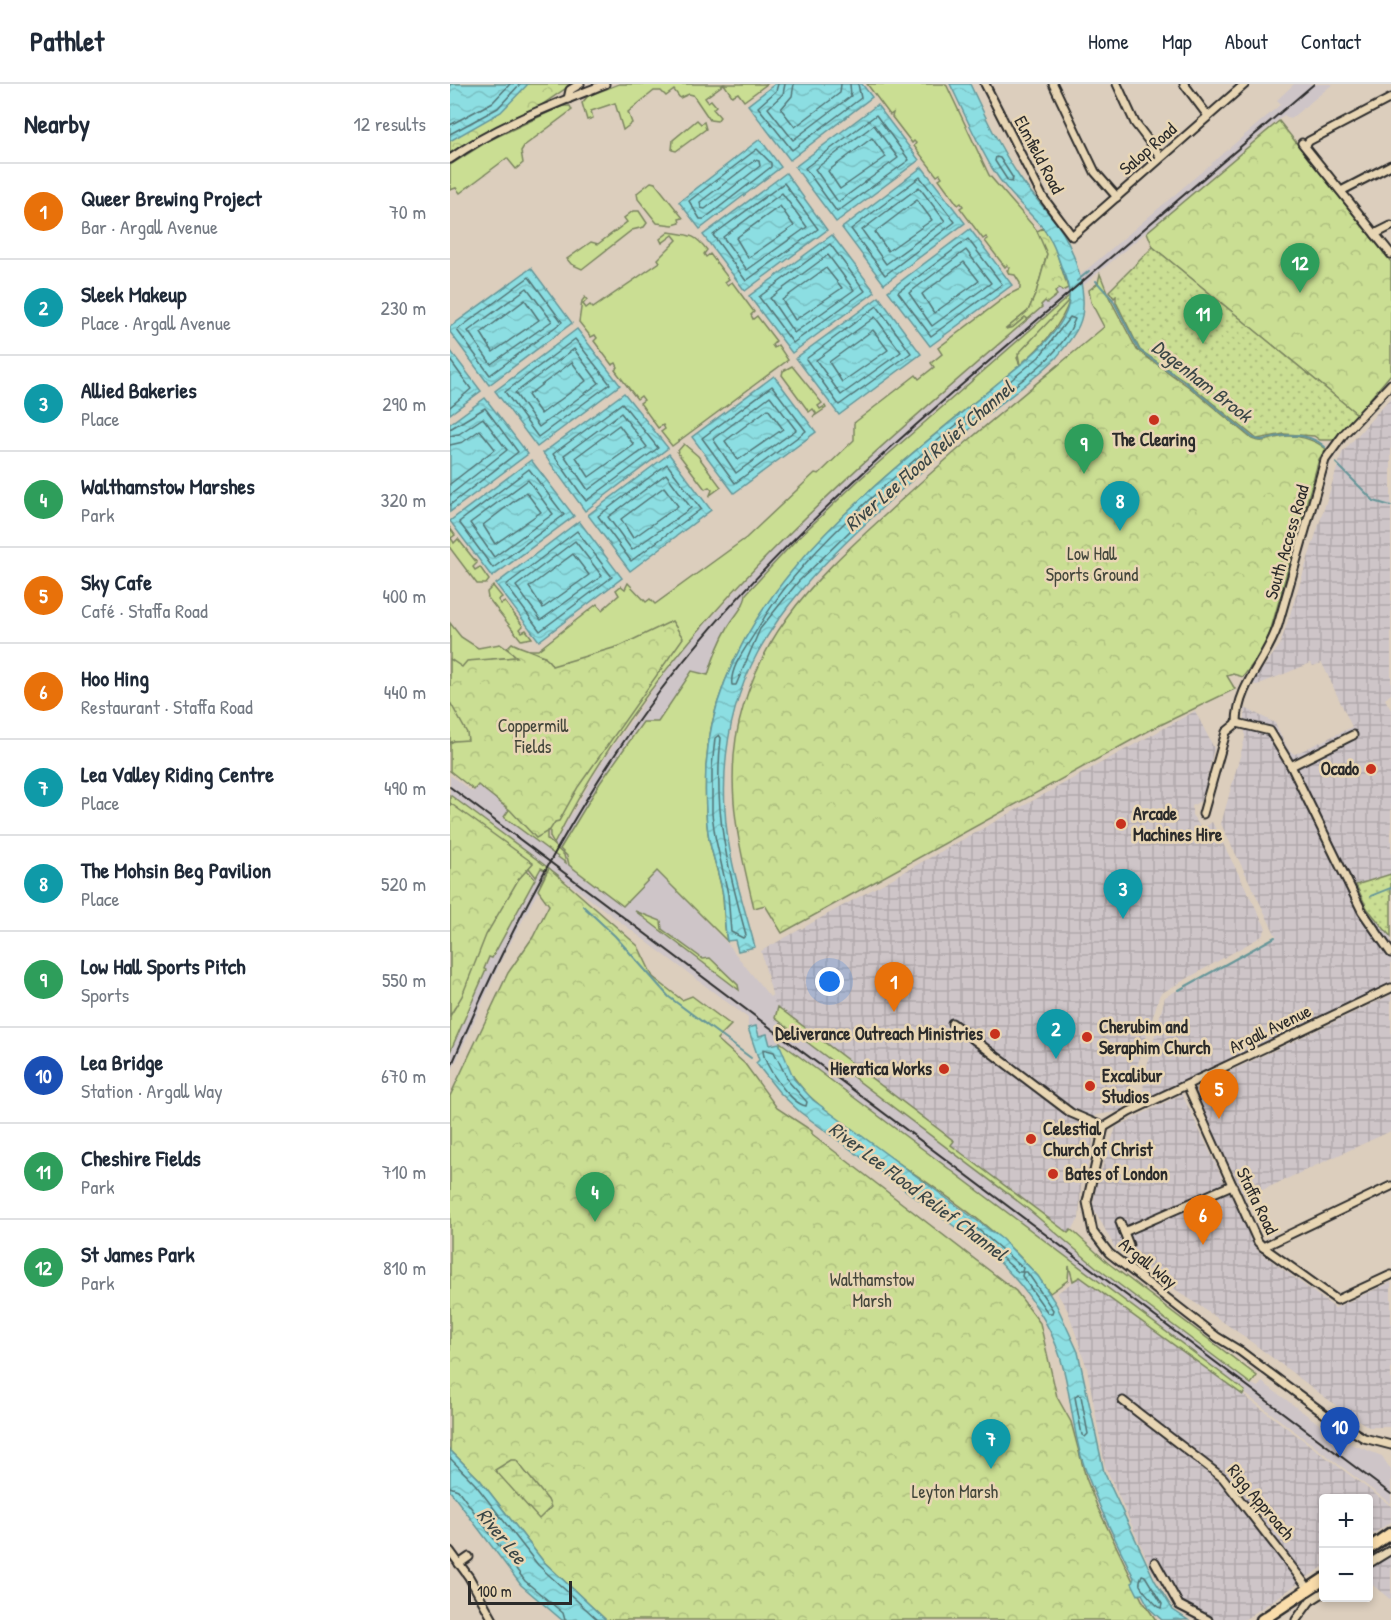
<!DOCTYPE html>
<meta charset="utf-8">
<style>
body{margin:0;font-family:"Patrick Hand",sans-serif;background:#f6f6f7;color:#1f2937}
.controls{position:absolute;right:18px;bottom:18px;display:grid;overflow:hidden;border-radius:6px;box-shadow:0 3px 9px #0003}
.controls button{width:54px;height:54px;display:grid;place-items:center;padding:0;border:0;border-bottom:2px solid #e0e1e3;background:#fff;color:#1f2937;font:30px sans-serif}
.scale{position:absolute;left:18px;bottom:15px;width:104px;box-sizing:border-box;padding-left:6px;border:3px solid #2b2b2b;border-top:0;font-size:16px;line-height:21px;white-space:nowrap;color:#2b2b2b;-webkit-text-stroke:4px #e8d6b4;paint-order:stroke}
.you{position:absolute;left:380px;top:898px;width:21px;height:21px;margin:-15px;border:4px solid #fff;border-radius:50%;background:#1a73e8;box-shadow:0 0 0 9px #1a73e833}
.badge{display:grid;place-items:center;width:39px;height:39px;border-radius:50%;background:#d93025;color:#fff;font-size:20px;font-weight:700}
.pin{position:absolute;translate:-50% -50px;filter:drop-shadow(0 2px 3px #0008)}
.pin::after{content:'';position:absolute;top:32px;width:21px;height:18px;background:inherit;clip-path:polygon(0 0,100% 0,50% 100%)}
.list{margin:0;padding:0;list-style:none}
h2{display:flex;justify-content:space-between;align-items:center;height:78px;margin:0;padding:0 24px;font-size:26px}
h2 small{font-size:20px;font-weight:400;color:#747a83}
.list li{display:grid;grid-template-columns:39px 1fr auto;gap:18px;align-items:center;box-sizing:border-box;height:96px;padding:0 24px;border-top:2px solid #e0e1e3}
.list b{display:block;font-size:22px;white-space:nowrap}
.list p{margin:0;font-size:20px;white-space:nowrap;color:#747a83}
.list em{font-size:20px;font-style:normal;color:#747a83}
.map{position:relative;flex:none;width:941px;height:1536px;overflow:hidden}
header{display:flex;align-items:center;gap:36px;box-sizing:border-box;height:84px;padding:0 30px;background:#fff;border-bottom:2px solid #e0e1e3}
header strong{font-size:28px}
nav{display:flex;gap:33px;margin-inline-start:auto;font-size:21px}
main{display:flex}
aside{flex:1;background:#fff}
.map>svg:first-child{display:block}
</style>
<header>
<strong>Pathlet</strong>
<nav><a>Home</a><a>Map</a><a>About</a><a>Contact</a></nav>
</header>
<main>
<aside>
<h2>Nearby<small>12 results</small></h2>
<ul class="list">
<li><span class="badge" style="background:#e8710a">1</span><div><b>Queer Brewing Project</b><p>Bar · Argall Avenue</p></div><em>70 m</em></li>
<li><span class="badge" style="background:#0f9aa8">2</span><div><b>Sleek Makeup</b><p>Place · Argall Avenue</p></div><em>230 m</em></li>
<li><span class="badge" style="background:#0f9aa8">3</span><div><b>Allied Bakeries</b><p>Place</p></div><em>290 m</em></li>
<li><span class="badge" style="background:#2e9e5b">4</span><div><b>Walthamstow Marshes</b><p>Park</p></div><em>320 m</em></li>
<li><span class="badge" style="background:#e8710a">5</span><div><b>Sky Cafe</b><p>Café · Staffa Road</p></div><em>400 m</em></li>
<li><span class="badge" style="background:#e8710a">6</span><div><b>Hoo Hing</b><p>Restaurant · Staffa Road</p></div><em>440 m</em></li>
<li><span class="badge" style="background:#0f9aa8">7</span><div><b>Lea Valley Riding Centre</b><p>Place</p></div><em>490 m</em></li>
<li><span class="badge" style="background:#0f9aa8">8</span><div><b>The Mohsin Beg Pavilion</b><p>Place</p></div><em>520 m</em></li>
<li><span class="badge" style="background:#2e9e5b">9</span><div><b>Low Hall Sports Pitch</b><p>Sports</p></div><em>550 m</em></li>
<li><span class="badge" style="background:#1a4fb4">10</span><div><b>Lea Bridge</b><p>Station · Argall Way</p></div><em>670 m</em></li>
<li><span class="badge" style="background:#2e9e5b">11</span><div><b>Cheshire Fields</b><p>Park</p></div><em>710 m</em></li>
<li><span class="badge" style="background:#2e9e5b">12</span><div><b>St James Park</b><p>Park</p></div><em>810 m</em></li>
</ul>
</aside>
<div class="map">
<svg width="941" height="1536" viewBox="0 0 941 1536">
<defs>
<pattern id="industrial-grid" width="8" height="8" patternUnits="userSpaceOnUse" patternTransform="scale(1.5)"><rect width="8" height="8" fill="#cec5c8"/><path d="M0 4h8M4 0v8" fill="none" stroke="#b1a9ac"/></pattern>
<pattern id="forest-crowns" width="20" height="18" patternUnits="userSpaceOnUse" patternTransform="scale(1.5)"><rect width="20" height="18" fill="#cade93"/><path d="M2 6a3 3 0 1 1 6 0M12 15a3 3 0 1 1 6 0" fill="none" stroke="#aebf7f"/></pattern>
<pattern id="wetland-marsh" width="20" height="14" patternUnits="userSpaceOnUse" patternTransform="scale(1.5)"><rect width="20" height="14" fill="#cade93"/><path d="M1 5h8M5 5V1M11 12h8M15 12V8" fill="none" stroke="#aebf7f"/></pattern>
<pattern id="garden-dots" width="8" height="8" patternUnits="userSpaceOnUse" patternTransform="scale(1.5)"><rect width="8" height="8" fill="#cade93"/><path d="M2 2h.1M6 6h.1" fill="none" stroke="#aebf7f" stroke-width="1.8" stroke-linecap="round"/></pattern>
<pattern id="water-waves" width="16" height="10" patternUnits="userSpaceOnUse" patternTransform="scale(1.5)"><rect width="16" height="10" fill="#8cdee2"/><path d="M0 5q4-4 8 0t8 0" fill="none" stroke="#79bfc2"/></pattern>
</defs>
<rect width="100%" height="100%" fill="#dccebd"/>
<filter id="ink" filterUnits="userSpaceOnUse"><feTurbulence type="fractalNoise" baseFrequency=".0167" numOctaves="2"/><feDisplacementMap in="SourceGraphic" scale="12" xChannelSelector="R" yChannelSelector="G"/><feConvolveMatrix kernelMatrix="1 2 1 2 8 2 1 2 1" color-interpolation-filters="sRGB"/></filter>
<g filter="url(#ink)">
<path fill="#cec5c8" d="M844 0H883L840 35 834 31 828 36 481 331 344 458 296 510 295 517 277 544 265 569 258 591 242 587 208 638H193L186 646 150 699 107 772 173 821 207 787 276 858 320 913 322 911 328 923 325 934 578 1125 646 1183 800 1299 808 1303 812 1298 891 1356 932 1372 941 1386V1420L370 988 330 958 320 961 309 952 306 942 298 944V934L100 785 52 875 0 991V968L36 887 34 885 93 780 0 711V691L22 708 28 700 45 713 60 726 54 734 100 767 151 680 204 604 232 566 317 472 407 384 592 224 590 221 607 211 605 208 609 204 614 205 831 20 827 16Z"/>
<g fill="url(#industrial-grid)">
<path d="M941 313V610L935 615 941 626V790L906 801 917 824 941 853V904L692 1016 695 989 715 913 826 852 771 740 795 654V624L825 639 839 667 845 670 902 643 872 579 863 582 861 579 807 601 801 600 830 561 892 369Z"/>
<path d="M745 627 764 664 752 716 742 722V731L752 745 762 738 816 844 812 852 710 910 673 1027 646 1031 638 1046 643 1052 642 1069 631 1103 629 1135 619 1150 501 1061 503 1058 447 1014 334 930 324 918 311 867Z"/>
<path d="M941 911V1047L795 1114 747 1013V1005L751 1001Z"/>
<path d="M732 1010 807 1166 885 1224 941 1198V1343H919L892 1326 792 1251 665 1164 643 1123 646 1102 666 1043Z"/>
<path d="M630 1193 793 1311 941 1422V1438L919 1453 918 1414H874L873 1483 794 1536H750L727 1522 702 1486 655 1382 637 1284 618 1227 607 1209Z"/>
<path d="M941 1468V1516L919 1498V1482Z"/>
</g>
<g fill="#cade93" stroke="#7a845f" stroke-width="1.5">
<path d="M169 0H274L255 14 258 18 261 16 266 22 263 25 270 33 267 37 260 36 243 11 239 10 230 14 224 6 216 12 211 7H204L178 28 182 39 173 46 165 19 141 27 143 34 137 36 132 19 138 12Z"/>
<path d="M274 0H317L294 17 288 9 282 12Z"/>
<path d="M417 0H496L539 91 591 151 597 170 586 209 578 227 557 244 563 243 575 233 578 235C400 388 211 546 104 760L100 753 95 572 75 566H88L147 520 152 526 169 511 166 506 171 502 175 505 178 499 196 518 200 515 205 520 296 454 365 389 369 390 404 356V339L466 291 469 295 484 283 481 279 492 270 488 264 558 211 570 205V199L565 191 559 190 557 186 560 184 557 181 555 183 535 157 538 155 536 153 533 155 510 124 513 122 511 119 508 121 489 95 492 93 490 90 487 92 464 62 466 59 464 57 462 59 442 33 443 29 440 31Z"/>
<path d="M112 22H120L122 26 74 62 71 67 73 79 66 85 57 74 10 109 6 104 0 106V81L38 57Z"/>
<path d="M247 36 251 40 254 38 256 45 226 67 222 66 223 56Z"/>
<path d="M201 98 205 99 233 134 229 135 230 139 223 141 207 139 188 115 187 109Z"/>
<path d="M183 127H189L197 139 194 143 182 146 132 185 121 180 117 175 141 158 148 160 177 138 174 134Z"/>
<path d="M219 148C239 151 245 150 257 166L254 170 256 173 260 170 279 195 275 198 277 201 282 198 304 228 301 231 303 235 307 232 326 257 322 261 324 264 328 261 338 276 222 362 211 348 215 345 213 341 208 344 190 319 194 316 191 312 187 315 165 286 168 283 166 279 162 281 144 257 147 254 145 251 141 253 129 238 132 217 135 213 137 216 133 220 136 224 140 221 143 224 210 178 208 175 227 156 223 151 212 159 210 155Z"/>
<path d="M619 212 620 215 567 274 570 281C447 383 265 510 256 683 255 706 255 732 259 755 263 774 270 793 273 812 274 827 274 842 277 857L207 787 173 822 119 781 117 772 110 765 150 699 193 638H208L242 587 258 591C263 575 269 558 278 543 284 532 295 523 296 510L344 458 410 395Z"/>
<path d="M342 282 372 319 368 322 370 325 375 322 376 324 363 333 366 329 363 325 359 328 332 291 333 287Z"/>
<path d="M234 360 248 372 271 403 260 411 262 406 259 403 255 405 227 368Z"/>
<path d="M0 444 5 451 1 454 4 459 8 455 27 479 23 483 25 486 30 483 39 496 36 500H27L0 464Z"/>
<path d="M43 502 52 513 48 516 51 520 55 518 73 542 70 545 72 548 76 546 82 554 71 556 38 514 37 508Z"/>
<path d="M0 539 11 553 28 564 50 560 68 573 43 575 0 591Z"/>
<path d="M0 599 25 658 4 657 0 659Z"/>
<path d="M33 704 97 741V755L114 771 116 779 54 733 59 726Z"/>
<path d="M0 711 108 791 91 799 97 787 91 784 86 793 79 784 77 786 85 795 42 874 39 873 34 885 36 886 0 968Z"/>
<path d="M185 827 211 837 212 845 253 875 260 874 288 901 289 906Z"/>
<path d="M328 923 504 1057 501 1061 506 1065 618 1149 621 1146 625 1149 658 1179 807 1292 801 1300 646 1183 578 1125 325 934Z"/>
<path d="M330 958 795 1307 793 1311 630 1193 623 1197 619 1182 618 1196 600 1209C540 1123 432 1079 357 1010 345 995 329 977 330 958Z"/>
</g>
<g fill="url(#forest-crowns)" stroke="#7a845f" stroke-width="1.5">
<path d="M0 0H122L90 22 0 71Z"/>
<path d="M829 37 941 178V290L907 330 703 163 697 148Z"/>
<path d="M593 144 604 161 618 204 612 207 609 204 605 208 607 211 597 219 595 217 591 221 592 223 578 235 575 233 563 243 556 245 578 227 586 209 597 170 587 147Z"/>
<path d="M650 190 659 213 687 266 739 303 802 355C813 360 819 355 830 353 846 350 864 355 876 365L869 375 819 552 814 565 793 593 783 590 777 592 785 605 702 645 332 849 315 821 304 824C290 767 277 713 286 654 293 612 312 568 337 534 364 496 400 463 434 432 504 366 580 305 654 243L641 218 639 206 648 199Z"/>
<path d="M620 215C611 243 591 263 570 281L568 270Z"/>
<path d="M222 537 233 554 128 703 109 737 105 738 100 746 86 754 60 726 28 701 24 706 0 687V659L4 657 18 656 17 649 0 618V575L12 583 17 577 67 573 57 564 62 559C74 566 97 569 102 582L170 562Z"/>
<path d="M0 719 83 779 68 796 36 851 12 912 0 932Z"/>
<path d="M99 784 188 862 203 893 232 916 242 912 281 941 267 955 295 980 327 1024 362 1047V1050L566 1207 590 1239 607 1313 621 1338 636 1394 647 1422 692 1516 706 1536H156L93 1477 30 1396 0 1366V1012L58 889 83 853 99 821 88 806Z"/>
</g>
<path fill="url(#wetland-marsh)" stroke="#7a845f" stroke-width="1.5" d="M61 1376H66L98 1416 101 1423 89 1435 45 1386Z"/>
<g fill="url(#garden-dots)" stroke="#7a845f" stroke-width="1.5">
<path d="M703 163 907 330 883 356H870L864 352 834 350 807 355 734 296 690 266 666 218V212L664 214 659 207Z"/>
<path d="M941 790V853L917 824 906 801Z"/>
</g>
<g fill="url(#water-waves)" stroke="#659699" stroke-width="1.5">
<path d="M0 0H78L51 28 0 57Z"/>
<path d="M325 0H412L422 13 340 76 298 21Z"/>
<path d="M500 0H520C535 32 550 64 570 94 581 110 595 124 607 140 624 163 641 214 629 241 624 253 614 264 606 274 585 295 561 311 539 329 495 366 452 404 411 444 324 526 268 600 275 726 277 772 293 818 305 863L288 867 285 856 277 857C274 842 275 826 273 811 270 792 263 774 259 755 255 732 255 706 256 682 267 511 433 395 554 294 575 277 618 245 619 215 620 205 616 194 612 185 607 170 602 155 592 143 574 123 556 107 542 84 526 57 514 28 500 0Z"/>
<path d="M427 21 469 76 386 138 345 83Z"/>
<path d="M310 55 331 83 250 145 229 118Z"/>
<path d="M472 83 515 139 434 200 392 144Z"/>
<path d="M336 89 377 146 295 207 253 151Z"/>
<path d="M520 145 562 201 480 262 438 207Z"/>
<path d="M382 151 425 208 342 269 299 212Z"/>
<path d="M81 184 122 239 39 301 0 248V243Z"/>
<path d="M429 213 471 270 389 331 346 274Z"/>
<path d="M127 245 170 301 87 363 45 307Z"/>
<path d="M0 266 31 307 0 330Z"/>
<path d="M324 292 366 348 284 409 242 353Z"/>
<path d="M174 309 218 364 135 427 93 369Z"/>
<path d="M35 314 78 370 0 428V340Z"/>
<path d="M219 370 261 426 180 487 138 431Z"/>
<path d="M81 376 124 432 42 493 0 437Z"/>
<path d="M129 437 172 494 89 557 46 500Z"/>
<path d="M306 942 309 952 317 950 320 961 329 959 344 995 363 1016 552 1155 588 1192 606 1220 628 1268 654 1388 705 1497 723 1526 738 1536H712L700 1525 692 1510 688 1511 682 1499 684 1494C665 1454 644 1415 631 1372 623 1344 621 1315 614 1287 603 1239 575 1201 539 1168L350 1028 329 1008 306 979 309 976 298 944Z"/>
<path d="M0 1366 30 1396 93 1477 156 1536H112L71 1501 0 1407Z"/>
</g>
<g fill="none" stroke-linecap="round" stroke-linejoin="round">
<g stroke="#527374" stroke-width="1.5">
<path d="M328 0 326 7 308 23 342 66 411 14 408 0"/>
<path d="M335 0 333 10 318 24 343 56 401 12 400 0"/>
<path d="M344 0 342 12 331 25 345 43 390 9 391 0"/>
<path d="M426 31 459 76 387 128 355 84Z"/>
<path d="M0 41 43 18 60 0"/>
<path d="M424 41 448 74 388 118 365 85Z"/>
<path d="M0 50 48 24 70 0"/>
<path d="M422 54 436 73 390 105 378 87Z"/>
<path d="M307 65 321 79V83L254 135H250L239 117Z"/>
<path d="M546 73 550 74 563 94 562 98 558 97 545 77Z"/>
<path d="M305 76 309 77 310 82 255 125 251 124 250 118Z"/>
<path d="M470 93 505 138 435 191 401 145Z"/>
<path d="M334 99 368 145 296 197 263 151Z"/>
<path d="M469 103 495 137 436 180 412 146Z"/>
<path d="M332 109 357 143 297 186 273 153Z"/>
<path d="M467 116 482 136 438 167 425 148Z"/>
<path d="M330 122 344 142 298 174 286 154Z"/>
<path d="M518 155 552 200 481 252 448 208Z"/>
<path d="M380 160 415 207 343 259 309 213Z"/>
<path d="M516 166 541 199 482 242 459 209Z"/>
<path d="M378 171 404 206 344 249 320 214Z"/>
<path d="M514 178 529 197 484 229 472 210Z"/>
<path d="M376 184 392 204 345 236 332 216Z"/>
<path d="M79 193 112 238 40 291 7 246Z"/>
<path d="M77 204 102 237 41 280 18 247Z"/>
<path d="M75 216 89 236 43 268 31 249Z"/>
<path d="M427 222 461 269 389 321 356 275Z"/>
<path d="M425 233 451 268 391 311 366 276Z"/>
<path d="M620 233 625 235C612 271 574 294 546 316H542V312L589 273Z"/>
<path d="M423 246 438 266 392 298 379 278Z"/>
<path d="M125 255 160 300 88 353 55 308Z"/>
<path d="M124 265 149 299 89 343 65 309Z"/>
<path d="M0 276 21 305 0 323"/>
<path d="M122 278 136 297 91 330 78 311Z"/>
<path d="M322 302 356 347 285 399 252 354Z"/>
<path d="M320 312 346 346 286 389 263 355Z"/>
<path d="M172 319 208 364 136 417 103 370Z"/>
<path d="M318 325 333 345 288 376 275 357Z"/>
<path d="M522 328H526V332L451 397 348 498 310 545 286 601H282C279 583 299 560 308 544 353 465 450 388 522 328Z"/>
<path d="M171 329 197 363 138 406 114 371Z"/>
<path d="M169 341 184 361 139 393 126 373Z"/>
<path d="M0 345 35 324 68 368 0 421"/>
<path d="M0 352 9 350 33 334 57 366 0 411"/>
<path d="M0 361 13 358 30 346 45 365 0 400"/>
<path d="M217 380 251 425 181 477 148 432Z"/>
<path d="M79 385 114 431 43 484 9 438Z"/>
<path d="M216 390 241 424 182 466 158 433Z"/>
<path d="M78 396 103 430 44 473 20 439Z"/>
<path d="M214 403 228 422 183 454 171 435Z"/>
<path d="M76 408 91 428 45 460 33 441Z"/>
<path d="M127 447 162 493 90 547 56 501Z"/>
<path d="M125 457 152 492 91 536 66 502Z"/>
<path d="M123 470 139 491 93 524 79 503Z"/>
<path d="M269 651 271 654C263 727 277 781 296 851L293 854 281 848 278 810 265 752 262 730V683L265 654Z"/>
<path d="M313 965 324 968 339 998 357 1018 356 1022C341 1020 312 980 313 965Z"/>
<path d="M523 1141 573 1184 572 1188H568L520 1146 519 1142Z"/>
<path d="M573 1188H577L603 1226 602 1229H598L572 1192Z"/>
<path d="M628 1310 631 1312 638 1350 635 1353 632 1351 625 1313Z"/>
<path d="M0 1374 25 1400 88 1481 148 1536"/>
<path d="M0 1403 8 1406 75 1497 113 1529 115 1536"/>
<path d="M692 1491 695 1492 712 1520 711 1524C707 1523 692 1505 690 1501 689 1497 691 1494 692 1491Z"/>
</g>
<g stroke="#659699" stroke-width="2">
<path d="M627 197 639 187"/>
<path d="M646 197 663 216 689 266 735 298 803 354C813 359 820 353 830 352 846 350 863 352 875 363"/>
<path d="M886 379 924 417 941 422"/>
<path d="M921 812 941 804"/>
<path d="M133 822 165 852 219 913 301 974"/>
<path d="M729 906 825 853"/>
</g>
<g stroke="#2b2b2b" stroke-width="11">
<g id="minor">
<path d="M535 0 592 112 622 152 795 0"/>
<path d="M603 0 645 88 667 113"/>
<path d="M667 0 685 39 711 73"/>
<path d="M734 0 758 32"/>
<path d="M118 15 120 6 130 0"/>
<path d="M852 59 941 170"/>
<path d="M856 61 859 57 941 14"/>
<path d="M0 75C46 42 103 21 155 0"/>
<path d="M891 107 941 81"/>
<path d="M925 150 941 142"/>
<path d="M787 639C787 601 817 576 828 541L875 376 894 350 941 300"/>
<path d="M841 682 903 651"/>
<path d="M753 730 776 648 787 639 820 647 841 682 912 827 941 869"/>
<path d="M502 939 621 1029 654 1043"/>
<path d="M737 1001 808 1158 813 1163 887 1216 941 1191"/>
<path d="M654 1043 637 1118 643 1148 659 1169 767 1253 790 1267 876 1331 914 1354 941 1361"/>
<path d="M654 1043 679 1028 941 904"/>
<path d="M670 1138 679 1161"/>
<path d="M674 1148 782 1101"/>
<path d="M813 1163 941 1102"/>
<path d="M673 1317 773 1394 859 1505"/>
<path d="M0 1467 19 1493 43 1536"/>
<path d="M705 1478 729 1521 758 1536"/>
<path d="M9 1480 19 1473"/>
<path d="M918 1480 941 1466"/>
<path d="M846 1536 860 1517 874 1508"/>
</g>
</g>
<g stroke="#2b2b2b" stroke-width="15">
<g id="primary">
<path d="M918 1465 941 1449"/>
<path d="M812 1536 874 1495"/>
</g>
</g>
<use href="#minor" stroke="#e8d6b4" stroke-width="7"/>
<use href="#primary" stroke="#faddab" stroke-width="10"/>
<g stroke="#2b2b2b" stroke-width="2">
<path d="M0 703 941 1410"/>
<path d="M0 985C56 852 123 722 210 607 311 475 434 367 559 260 661 173 763 87 864 0"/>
</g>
</g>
</g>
<g fill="#c8321e" stroke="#e8d6b4" stroke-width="2">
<circle cx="704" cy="336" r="6"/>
<circle cx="921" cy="685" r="6"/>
<circle cx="671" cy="740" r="6"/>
<circle cx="545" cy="950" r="6"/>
<circle cx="637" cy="953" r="6"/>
<circle cx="494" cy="985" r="6"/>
<circle cx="640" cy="1002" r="6"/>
<circle cx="581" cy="1055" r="6"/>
<circle cx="603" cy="1090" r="6"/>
</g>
<g text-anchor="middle" stroke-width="5" stroke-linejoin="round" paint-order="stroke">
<g font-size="18" fill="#2b2b2b" stroke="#e8d6b4">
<text transform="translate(698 65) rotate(-41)" y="6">Salop Road</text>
<text transform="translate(589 71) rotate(62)" y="6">Elmfield Road</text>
<text transform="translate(837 458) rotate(-74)" y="6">South Access Road</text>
<text transform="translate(820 945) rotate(-26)" y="6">Argall Avenue</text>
<text transform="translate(807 1117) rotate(64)" y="6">Staffa Road</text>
<text transform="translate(698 1179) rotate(39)" y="6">Argall Way</text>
<text transform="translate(811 1418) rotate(50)" y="6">Rigg Approach</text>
</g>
<g font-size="18" font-weight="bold" fill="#2b2b2b" stroke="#e8d6b4" text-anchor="start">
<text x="704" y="362" text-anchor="middle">The Clearing</text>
<text x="909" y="691" text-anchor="end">Ocado</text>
<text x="683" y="736">Arcade<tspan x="683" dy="21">Machines Hire</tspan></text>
<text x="649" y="949">Cherubim and<tspan x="649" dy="21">Seraphim Church</tspan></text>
<text x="533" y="956" text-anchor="end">Deliverance Outreach Ministries</text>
<text x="482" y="991" text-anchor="end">Hieratica Works</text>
<text x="652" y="998">Excalibur<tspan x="652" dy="21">Studios</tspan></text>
<text x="593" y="1051">Celestial<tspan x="593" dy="21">Church of Christ</tspan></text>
<text x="615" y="1096">Bates of London</text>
</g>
<g font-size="18" fill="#43463b" stroke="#e8d6b4">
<text x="642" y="476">Low Hall<tspan x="642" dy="21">Sports Ground</tspan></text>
<text x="83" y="648">Coppermill<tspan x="83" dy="21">Fields</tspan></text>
<text x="422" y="1202">Walthamstow<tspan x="422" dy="21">Marsh</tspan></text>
<text x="505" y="1414">Leyton Marsh</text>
</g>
<g font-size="20" font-style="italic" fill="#3a4646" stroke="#e8d6b4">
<text transform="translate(752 297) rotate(38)" y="7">Dagenham Brook</text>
<text transform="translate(479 372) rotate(-41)" y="7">River Lee Flood Relief Channel</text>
<text transform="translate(468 1107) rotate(37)" y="7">River Lee Flood Relief Channel</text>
<text transform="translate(52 1452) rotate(51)" y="7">River Lee</text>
</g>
</g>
</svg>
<div class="controls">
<button>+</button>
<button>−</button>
</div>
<div class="scale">100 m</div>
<div class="you"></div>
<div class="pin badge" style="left:444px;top:928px;background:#e8710a">1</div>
<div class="pin badge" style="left:606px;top:975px;background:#0f9aa8">2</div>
<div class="pin badge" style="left:673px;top:835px;background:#0f9aa8">3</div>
<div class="pin badge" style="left:145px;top:1138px;background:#2e9e5b">4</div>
<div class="pin badge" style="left:769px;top:1035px;background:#e8710a">5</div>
<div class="pin badge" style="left:753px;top:1161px;background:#e8710a">6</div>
<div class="pin badge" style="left:541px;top:1385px;background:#0f9aa8">7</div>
<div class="pin badge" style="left:670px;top:447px;background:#0f9aa8">8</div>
<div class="pin badge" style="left:634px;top:390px;background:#2e9e5b">9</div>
<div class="pin badge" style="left:890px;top:1373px;background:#1a4fb4">10</div>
<div class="pin badge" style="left:753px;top:260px;background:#2e9e5b">11</div>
<div class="pin badge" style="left:850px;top:209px;background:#2e9e5b">12</div>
</div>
</main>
